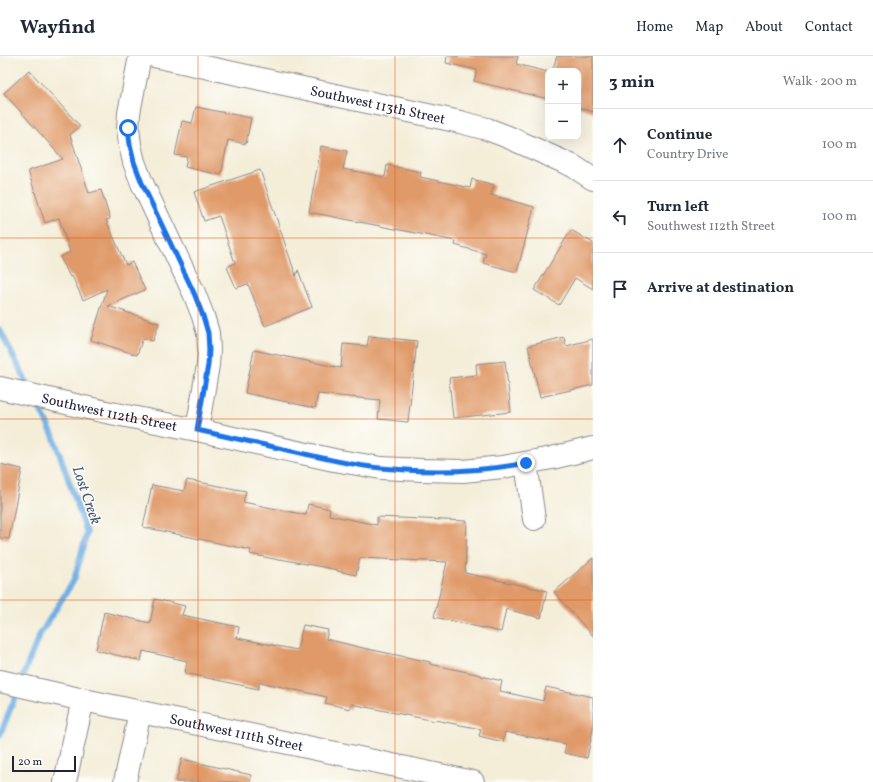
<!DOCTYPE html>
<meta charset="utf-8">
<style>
body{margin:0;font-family:Vollkorn,serif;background:#f2f2f3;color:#1f2937}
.controls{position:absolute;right:12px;top:12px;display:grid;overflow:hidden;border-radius:8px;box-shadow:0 4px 16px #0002}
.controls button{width:36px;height:36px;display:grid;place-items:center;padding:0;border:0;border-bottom:1px solid #e0e1e3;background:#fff;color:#1f2937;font:20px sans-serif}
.scale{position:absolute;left:12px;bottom:10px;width:64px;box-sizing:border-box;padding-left:4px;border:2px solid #22223b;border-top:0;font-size:11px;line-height:14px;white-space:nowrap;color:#22223b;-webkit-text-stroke:3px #fdfcf7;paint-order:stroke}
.stop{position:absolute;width:12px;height:12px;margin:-9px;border:3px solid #1a73e8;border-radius:50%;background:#fff}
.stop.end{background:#1a73e8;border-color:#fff;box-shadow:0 1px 4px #0008}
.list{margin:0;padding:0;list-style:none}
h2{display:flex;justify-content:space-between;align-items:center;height:52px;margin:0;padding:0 16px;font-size:17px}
h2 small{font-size:13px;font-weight:400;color:#747a83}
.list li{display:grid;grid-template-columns:26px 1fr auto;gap:12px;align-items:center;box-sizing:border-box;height:72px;padding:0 16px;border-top:1px solid #e0e1e3}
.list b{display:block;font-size:15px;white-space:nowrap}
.list p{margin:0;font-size:13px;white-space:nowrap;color:#747a83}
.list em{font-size:13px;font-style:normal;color:#747a83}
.icon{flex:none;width:22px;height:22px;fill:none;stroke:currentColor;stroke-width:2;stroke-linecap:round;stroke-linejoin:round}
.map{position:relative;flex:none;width:593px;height:726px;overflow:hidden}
header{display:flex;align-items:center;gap:24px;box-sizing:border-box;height:56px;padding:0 20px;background:#fff;border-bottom:1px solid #e0e1e3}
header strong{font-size:19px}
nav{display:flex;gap:22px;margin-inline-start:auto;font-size:14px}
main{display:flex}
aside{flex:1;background:#fff}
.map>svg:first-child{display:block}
</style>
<header>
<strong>Wayfind</strong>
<nav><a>Home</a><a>Map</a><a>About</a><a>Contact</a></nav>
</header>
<main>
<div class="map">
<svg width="593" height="726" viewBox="0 0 593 726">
<rect width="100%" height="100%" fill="#fdfcf7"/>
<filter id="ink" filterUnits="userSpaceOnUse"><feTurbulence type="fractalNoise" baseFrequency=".025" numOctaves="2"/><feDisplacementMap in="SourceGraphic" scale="8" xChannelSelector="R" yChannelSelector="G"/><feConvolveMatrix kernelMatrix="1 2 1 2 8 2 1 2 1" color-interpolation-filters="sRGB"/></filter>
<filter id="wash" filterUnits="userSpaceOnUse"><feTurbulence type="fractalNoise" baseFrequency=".012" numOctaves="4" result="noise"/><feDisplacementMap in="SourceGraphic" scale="16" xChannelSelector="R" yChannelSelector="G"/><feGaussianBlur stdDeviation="0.9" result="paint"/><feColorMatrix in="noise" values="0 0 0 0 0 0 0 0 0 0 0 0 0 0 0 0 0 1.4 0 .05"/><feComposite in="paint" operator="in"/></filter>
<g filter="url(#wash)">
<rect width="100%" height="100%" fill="#f4eed9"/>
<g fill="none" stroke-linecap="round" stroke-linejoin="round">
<g stroke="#71afe3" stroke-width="6">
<path d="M0 274 30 333"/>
<path d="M21 625 39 580 74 524 87 477 53 379 36 345"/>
<path d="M0 679 18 634"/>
</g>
</g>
<g id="blocks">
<g fill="#e09968">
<path d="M447 0H518L516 8 548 16V43L474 25 477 14 446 7Z"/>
<path d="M557 0H593V56L578 51V15H552Z"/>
<path d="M29 14 80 70 70 79 89 137 101 134 110 163 106 164 126 209 132 206 145 234 108 250 159 267 153 285 143 282 137 299 91 284 107 233 83 244 72 220 70 221 60 201 70 196 59 162 45 167 28 115 63 103 4 37Z"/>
<path d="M196 51 251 62 246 88 228 84 221 119 185 111 187 101 175 99 182 65 192 67Z"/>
<path d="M321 90 347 95 343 113 385 121 387 109 421 116 420 121 470 132 472 123 494 129 491 139 534 151 517 216 483 207 486 198 455 189 456 185 309 156Z"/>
<path d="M260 114 296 220 298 214 312 251 265 270 248 228 236 232 227 211 235 207 219 160 204 165 194 136Z"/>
<path d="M571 174 593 187V233L575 222 559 249 534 234Z"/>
<path d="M369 280 417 285 408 366 378 363 380 344 318 338 315 352 245 337 254 294 341 312 343 288 367 290Z"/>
<path d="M564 281 566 290 593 283V329L540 341 528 290Z"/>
<path d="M505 305 511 356 453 362 449 322 477 319 476 308Z"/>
<path d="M0 408 22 413 9 483 0 482Z"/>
<path d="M187 424 246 435 243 446 306 459 308 448 330 453 329 459 377 469V461L467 465 465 517 547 535 541 562 506 553 501 576 434 561 447 506 360 502 356 519 337 515 338 514 280 503 279 504 250 498 251 494 143 471 152 429 184 435Z"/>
<path d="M593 502V580L554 536Z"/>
<path d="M155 543 185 550 182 559 239 571 237 582 297 594 303 569 328 574 326 583 363 592 430 606V608L481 619V620L502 625 500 635 543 645 546 631 593 641V673L587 702 564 697 566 688 505 676 503 686 479 680 481 673 435 664V665L351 648 350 653 325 647 327 641 260 626 258 633 185 617 187 605 143 595 141 605 96 594 104 556 150 567Z"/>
<path d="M182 703 251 719 250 726H176Z"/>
</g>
</g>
</g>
<g filter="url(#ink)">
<use href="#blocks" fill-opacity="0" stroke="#8b888a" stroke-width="1"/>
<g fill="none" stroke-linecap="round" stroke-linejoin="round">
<g stroke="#8b888a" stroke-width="24">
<g id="minor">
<path d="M140 0 129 57 128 72 130 89 134 106 142 127 194 237 203 260 208 277 209 294 208 309 197 374"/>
<path id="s1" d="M154 0 460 66 487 73 508 81 573 110 593 123"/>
<path id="s2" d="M0 332 106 356 197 374 334 404 381 412 422 414 463 415 503 411 552 402 593 392"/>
<path d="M526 407 534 463"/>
<path id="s3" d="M0 625 79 643 473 726"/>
<path d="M65 726 83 643"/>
<path d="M125 726 140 656"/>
</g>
</g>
<use href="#minor" stroke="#fff" stroke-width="22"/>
</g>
</g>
<g fill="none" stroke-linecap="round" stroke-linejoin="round" filter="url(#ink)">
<path stroke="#1a73e8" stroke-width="5" d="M128 72 130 89 134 106 142 127 194 237 203 260 208 277 209 294 208 309 197 374C232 382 266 389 301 397 327 403 354 410 381 412 429 417 479 416 526 407"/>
</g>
<path fill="none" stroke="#e8590c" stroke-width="1" stroke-opacity="0.55" d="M198 0V726M395 0V726M0 182H593M0 363H593M0 544H593"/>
<g text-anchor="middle" stroke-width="3.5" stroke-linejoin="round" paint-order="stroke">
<g font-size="14" fill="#22223b" stroke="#fdfcf7">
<text dy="5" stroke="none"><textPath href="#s1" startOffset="229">Southwest 113th Street</textPath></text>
<text dy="5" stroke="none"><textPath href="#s2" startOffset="112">Southwest 112th Street</textPath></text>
<text dy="5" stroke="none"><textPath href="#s3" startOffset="242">Southwest 111th Street</textPath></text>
</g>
<g font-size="15" font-style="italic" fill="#425a7e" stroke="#fdfcf7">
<text transform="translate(87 439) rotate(71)" y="5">Lost Creek</text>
</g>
</g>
</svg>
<div class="controls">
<button>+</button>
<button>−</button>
</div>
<div class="scale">20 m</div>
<div class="stop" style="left:128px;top:72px"></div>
<div class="stop end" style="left:526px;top:407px"></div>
</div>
<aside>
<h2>3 min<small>Walk · 200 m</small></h2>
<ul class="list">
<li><svg class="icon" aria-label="ahead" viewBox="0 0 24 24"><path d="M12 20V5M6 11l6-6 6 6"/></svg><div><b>Continue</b><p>Country Drive</p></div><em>100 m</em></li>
<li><svg class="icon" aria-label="left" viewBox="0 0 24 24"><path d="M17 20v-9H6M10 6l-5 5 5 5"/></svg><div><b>Turn left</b><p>Southwest 112th Street</p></div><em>100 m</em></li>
<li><svg class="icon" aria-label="arrive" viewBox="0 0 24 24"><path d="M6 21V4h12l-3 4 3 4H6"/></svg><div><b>Arrive at destination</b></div></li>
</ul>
</aside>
</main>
